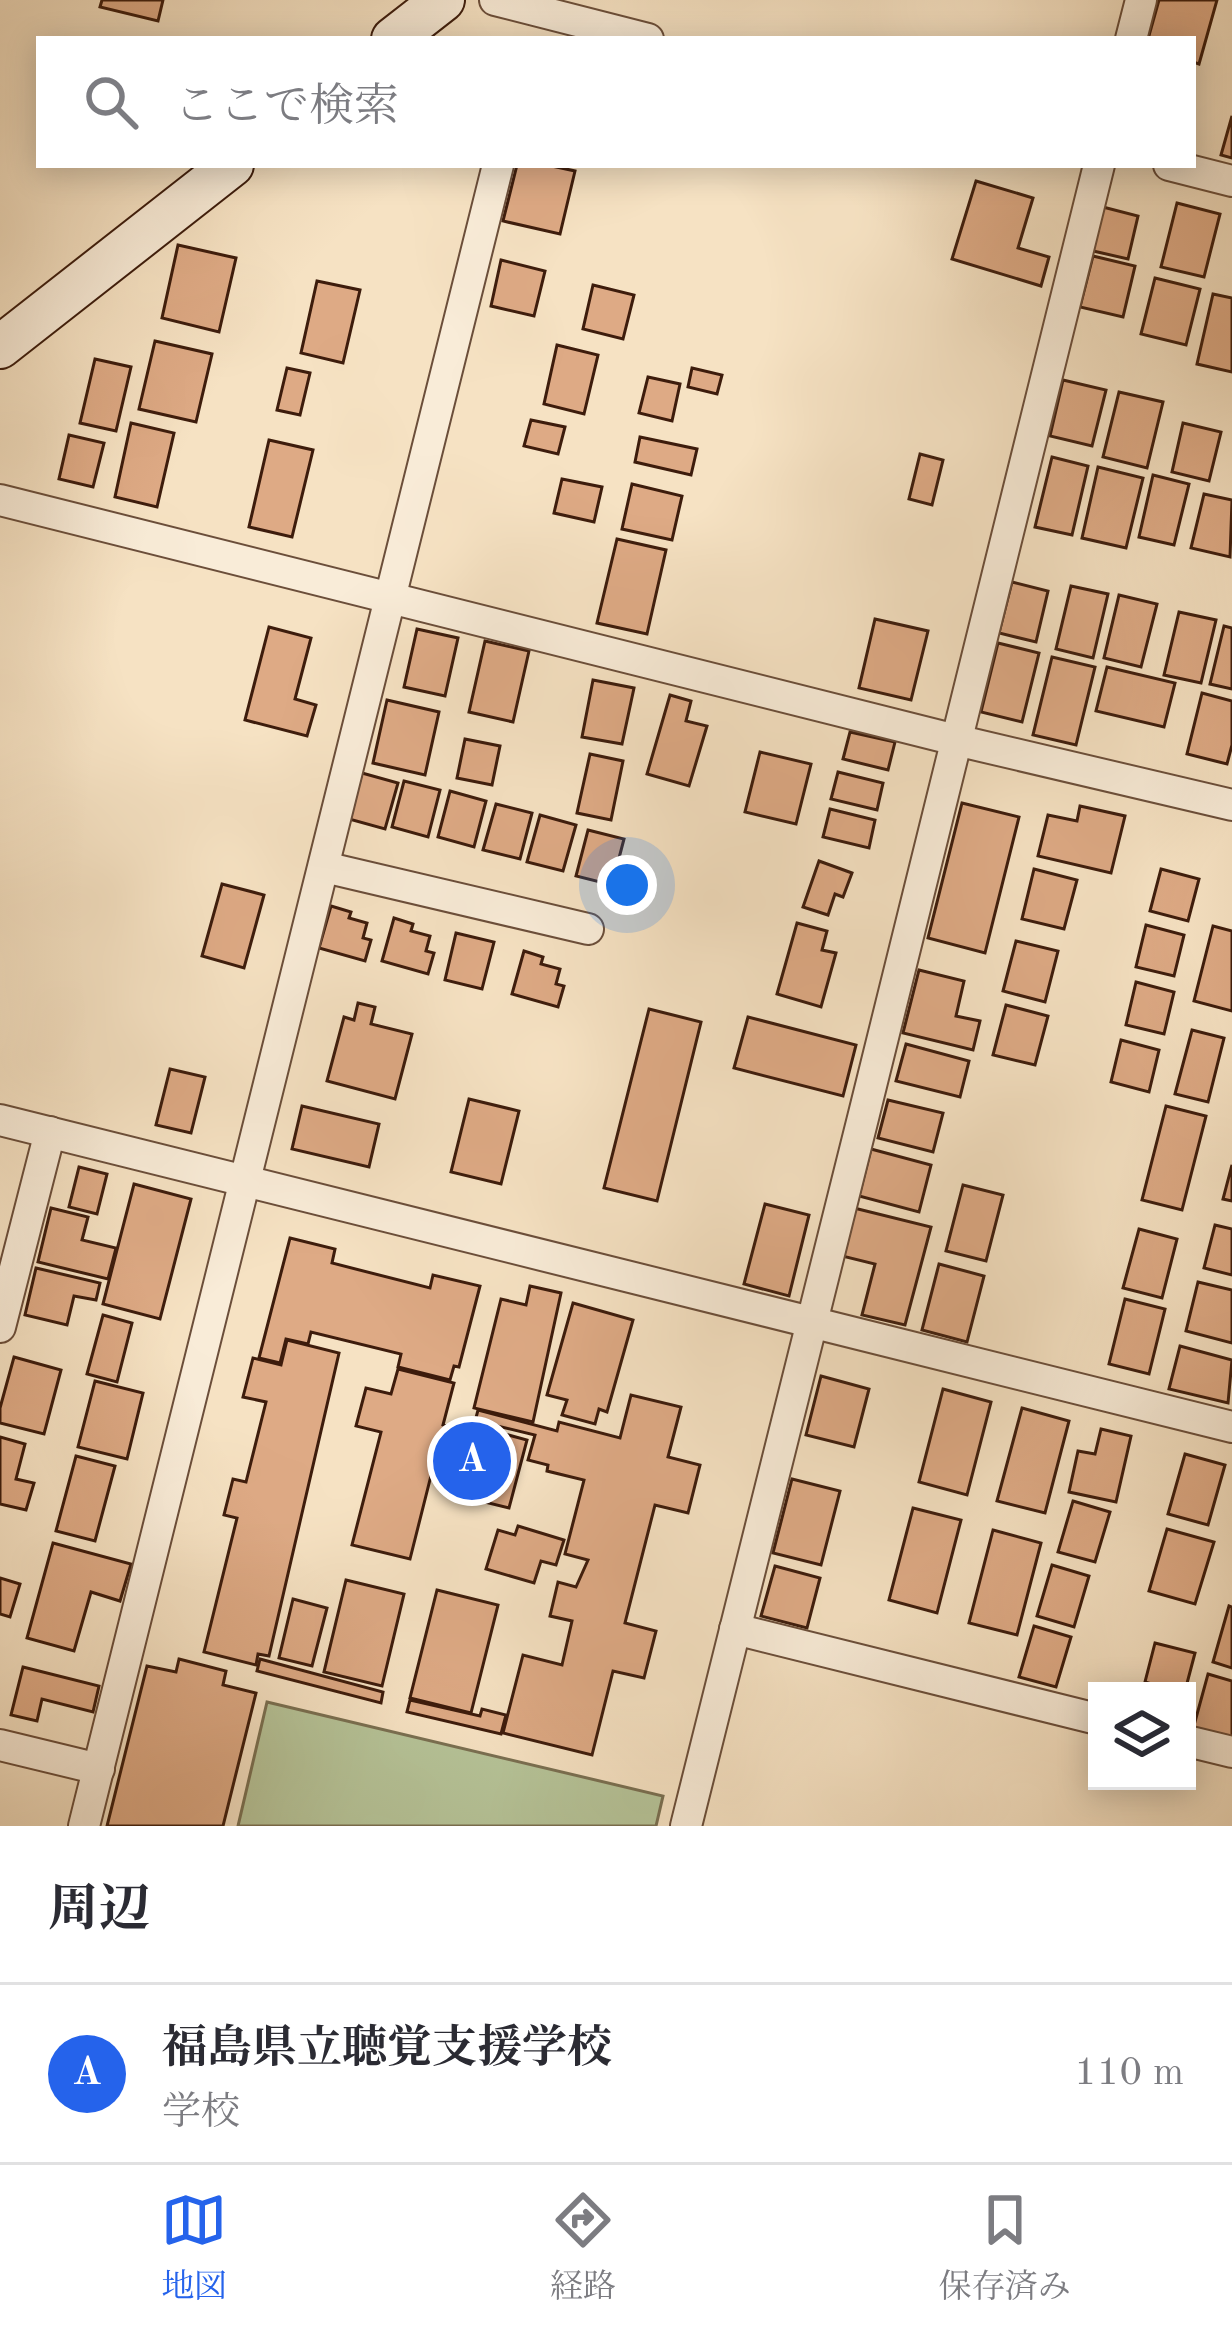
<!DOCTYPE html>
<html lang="ja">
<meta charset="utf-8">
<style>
body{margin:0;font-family:"Old Standard TT","Noto Serif JP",serif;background:#f2f2f3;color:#2b2b33}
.controls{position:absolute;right:36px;bottom:36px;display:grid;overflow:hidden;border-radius:0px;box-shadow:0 6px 30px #0003}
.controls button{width:108px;height:108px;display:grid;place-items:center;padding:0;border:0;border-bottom:3px solid #e1e1e2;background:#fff;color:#2b2b33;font:60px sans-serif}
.you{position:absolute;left:627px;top:885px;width:42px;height:42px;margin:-30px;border:9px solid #fff;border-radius:50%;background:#1a73e8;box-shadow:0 0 0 18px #1a73e833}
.badge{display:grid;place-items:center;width:78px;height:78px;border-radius:50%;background:#2563eb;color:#fff;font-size:39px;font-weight:700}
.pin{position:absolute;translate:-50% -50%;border:6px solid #fff;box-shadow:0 3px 12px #0006}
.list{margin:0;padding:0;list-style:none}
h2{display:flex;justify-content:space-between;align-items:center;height:156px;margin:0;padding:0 48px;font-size:51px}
h2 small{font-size:39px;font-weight:400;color:#7c7c81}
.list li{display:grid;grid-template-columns:78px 1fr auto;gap:36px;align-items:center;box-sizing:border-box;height:180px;padding:0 48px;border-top:3px solid #e1e1e2}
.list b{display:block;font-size:45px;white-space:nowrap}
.list p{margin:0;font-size:39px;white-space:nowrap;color:#7c7c81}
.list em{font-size:39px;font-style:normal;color:#7c7c81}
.icon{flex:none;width:66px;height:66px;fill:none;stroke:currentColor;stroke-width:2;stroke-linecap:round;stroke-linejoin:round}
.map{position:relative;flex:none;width:1232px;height:1826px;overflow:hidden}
.search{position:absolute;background:#fff;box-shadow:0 6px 30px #0003;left:36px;right:36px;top:36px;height:132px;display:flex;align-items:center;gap:30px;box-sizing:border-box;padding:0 42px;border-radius:0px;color:#7c7c81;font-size:45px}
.sheet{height:336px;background:#fff}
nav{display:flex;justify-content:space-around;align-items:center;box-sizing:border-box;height:168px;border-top:3px solid #e1e1e2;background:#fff;font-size:33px;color:#7c7c81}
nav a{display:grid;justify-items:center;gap:6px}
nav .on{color:#2563eb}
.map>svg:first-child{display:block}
</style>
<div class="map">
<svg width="1232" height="1826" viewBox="0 0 1232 1826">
<rect width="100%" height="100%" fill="#f6e2c3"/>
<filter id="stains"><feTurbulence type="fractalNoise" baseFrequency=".00167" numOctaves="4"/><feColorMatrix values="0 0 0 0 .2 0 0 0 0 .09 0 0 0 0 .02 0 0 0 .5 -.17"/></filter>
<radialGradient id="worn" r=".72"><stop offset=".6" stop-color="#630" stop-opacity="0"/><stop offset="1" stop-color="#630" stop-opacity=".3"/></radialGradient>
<path fill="#b6c499" stroke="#7a7052" stroke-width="3" d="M267 1702 663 1796 656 1826H238Z"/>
<g fill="#deaa85" stroke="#3d1c0c" stroke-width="3">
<path d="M102 0H163L158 21 100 7Z"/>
<path d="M1159 0H1217L1199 64 1193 62V39H1148Z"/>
<path d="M1232 116V158L1221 155Z"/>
<path d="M517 165H547L575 171 560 234 503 221Z"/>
<path d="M976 181 1033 198 1018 248 1049 257 1041 286 952 259Z"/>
<path d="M1177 203 1220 214 1204 277 1161 267Z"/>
<path d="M1099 206 1138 216 1128 259 1089 250Z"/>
<path d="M178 245 236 258 219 332 162 318Z"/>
<path d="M1093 256 1135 266 1123 317 1080 307Z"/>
<path d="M501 260 545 271 534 316 491 306Z"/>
<path d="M1155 278 1200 289 1186 345 1141 334Z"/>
<path d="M317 281 360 290 343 363 301 353Z"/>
<path d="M593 285 634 295 623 339 583 329Z"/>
<path d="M1213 294 1232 298V372L1197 364Z"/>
<path d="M155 341 212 354 196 422 139 409Z"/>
<path d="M557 345 598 355 584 414 544 404Z"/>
<path d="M95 359 131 367 116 431 80 423Z"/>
<path d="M287 368 310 373 300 415 277 410Z"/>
<path d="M692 368 722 375 717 394 688 387Z"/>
<path d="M648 377 680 384 672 421 639 413Z"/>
<path d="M1063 380 1106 390 1092 446 1050 436Z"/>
<path d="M1119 392 1163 402 1147 468 1103 457Z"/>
<path d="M531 420 565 427 558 454 524 446Z"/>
<path d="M131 423 174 433 157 507 115 497Z"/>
<path d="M1183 423 1221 432 1209 481 1172 472Z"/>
<path d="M69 435 104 443 93 487 59 479Z"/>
<path d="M640 437 697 449 691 475 635 462Z"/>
<path d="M269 440 313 450 292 537 249 527Z"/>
<path d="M920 454 943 460 932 505 909 499Z"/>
<path d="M1052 457 1088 466 1072 535 1035 527Z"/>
<path d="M1098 467 1143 478 1126 548 1082 538Z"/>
<path d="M1153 475 1189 484 1174 545 1139 537Z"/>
<path d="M562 479 602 487 594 522 554 513Z"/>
<path d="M632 484 682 496 672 540 622 529Z"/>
<path d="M1204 494 1232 500 1230 557 1191 548Z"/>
<path d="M617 539 666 550 647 634 597 623Z"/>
<path d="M1012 582 1048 591 1036 642 999 633Z"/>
<path d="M1071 586 1108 594 1093 658 1056 649Z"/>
<path d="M1119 595 1157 604 1141 667 1104 658Z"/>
<path d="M1179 612 1216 620 1201 683 1164 675Z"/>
<path d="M875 619 928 631 911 700 859 688Z"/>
<path d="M1224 626 1232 628V689L1210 684Z"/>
<path d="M269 627 311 638 295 699 316 705 307 736 245 720Z"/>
<path d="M417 629 458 638 445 696 404 687Z"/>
<path d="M485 641 529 651 513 722 469 712Z"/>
<path d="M998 643 1039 653 1022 722 981 712Z"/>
<path d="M1052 657 1095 667 1076 745 1033 735Z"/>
<path d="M1107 667 1175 683 1164 727 1096 711Z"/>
<path d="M593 680 634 688 622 744 582 737Z"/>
<path d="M1202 693 1232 701V745L1227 764 1187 754Z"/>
<path d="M670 695 691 701 686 721 707 726 689 786 647 774Z"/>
<path d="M387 700 439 712 425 775 373 763Z"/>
<path d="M850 732 895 742 888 770 843 759Z"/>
<path d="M465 739 500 746 492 785 457 778Z"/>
<path d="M760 752 811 764 796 824 745 812Z"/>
<path d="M590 754 623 761 611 820 577 813Z"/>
<path d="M838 772 883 783 877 810 831 799Z"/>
<path d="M362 773 398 783 385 829 349 819Z"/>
<path d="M404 781 440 790 428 837 392 827Z"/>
<path d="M450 791 486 801 474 847 438 837Z"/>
<path d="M962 803 1019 817 985 953 928 938Z"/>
<path d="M496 804 532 813 520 859 483 850Z"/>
<path d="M1080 806 1125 816 1111 873 1038 856 1048 815 1077 821Z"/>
<path d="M830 809 875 820 869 848 823 837Z"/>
<path d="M540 815 576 825 563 871 527 862Z"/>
<path d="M588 830 624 839 612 885 576 876Z"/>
<path d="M819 861 852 873 843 897 835 894 828 915 803 907Z"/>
<path d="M1034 869 1077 880 1064 929 1022 919Z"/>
<path d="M1161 869 1199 879 1188 921 1150 911Z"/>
<path d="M222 884 264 895 244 968 202 956Z"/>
<path d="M331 906 351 912 349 918 367 923 363 938 371 940 365 961 319 948Z"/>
<path d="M394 918 413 924 411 931 430 936 426 951 434 953 428 974 382 961Z"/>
<path d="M797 923 827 931 822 950 836 953 821 1007 777 994Z"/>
<path d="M1146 925 1184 935 1174 976 1136 967Z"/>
<path d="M1213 926 1232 931V1011L1194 1001Z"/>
<path d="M456 933 494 942 482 989 445 980Z"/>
<path d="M1016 941 1058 951 1045 1002 1003 991Z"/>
<path d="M524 951 543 957 541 964 560 969 556 984 564 986 558 1007 512 994Z"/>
<path d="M919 970 964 981 956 1016 980 1021 973 1050 903 1033Z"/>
<path d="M1136 982 1174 992 1164 1034 1126 1025Z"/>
<path d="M358 1003 375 1007 371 1024 412 1034 395 1099 327 1081 344 1017 354 1020Z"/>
<path d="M1006 1005 1048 1016 1035 1065 993 1055Z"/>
<path d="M649 1009 701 1022 657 1201 604 1188Z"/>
<path d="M748 1017 856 1045 843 1096 734 1068Z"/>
<path d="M1192 1030 1224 1038 1208 1102 1175 1094Z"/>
<path d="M1121 1040 1159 1050 1149 1092 1111 1082Z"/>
<path d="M906 1044 969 1061 960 1097 896 1081Z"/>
<path d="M170 1069 205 1077 191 1133 156 1125Z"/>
<path d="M469 1099 519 1111 501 1184 451 1172Z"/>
<path d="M888 1100 943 1113 933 1152 878 1138Z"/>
<path d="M302 1106 379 1124 369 1167 292 1149Z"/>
<path d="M1166 1106 1206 1116 1182 1210 1142 1200Z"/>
<path d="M871 1149 931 1165 919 1212 859 1196Z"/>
<path d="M1232 1165V1201L1223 1199Z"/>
<path d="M79 1167 107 1174 97 1214 69 1207Z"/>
<path d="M134 1184 191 1199 160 1319 103 1304Z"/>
<path d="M963 1185 1003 1195 986 1261 946 1251Z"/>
<path d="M765 1204 809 1215 789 1296 744 1284Z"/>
<path d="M51 1208 88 1217 82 1240 116 1248 108 1279 38 1262Z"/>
<path d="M854 1208 931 1227 905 1325 862 1315 875 1264 842 1256Z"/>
<path d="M1215 1225 1232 1229V1275L1204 1268Z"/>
<path d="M1139 1229 1177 1239 1162 1298 1123 1288Z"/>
<path d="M290 1238 335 1249 332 1263 430 1288 433 1275 480 1286 459 1367 454 1366 450 1380 398 1367 401 1354 311 1332 308 1344 286 1339 280 1363 259 1358Z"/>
<path d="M939 1264 984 1276 967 1342 922 1330Z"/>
<path d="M36 1268 100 1283 96 1300 74 1296 67 1325 25 1315Z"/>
<path d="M1198 1282 1232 1290V1343L1186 1331Z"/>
<path d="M530 1286 561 1293 533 1422 474 1408 501 1299 526 1305Z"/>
<path d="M1125 1299 1165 1309 1149 1374 1109 1364Z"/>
<path d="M573 1303 633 1320 607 1412 599 1409 595 1424 562 1415 567 1400 547 1395Z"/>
<path d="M103 1315 132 1323 117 1382 87 1374Z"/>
<path d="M287 1340 339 1353 269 1656 258 1654 256 1665 204 1652 237 1518 224 1515 233 1479 246 1482 266 1402 243 1397 253 1358 281 1365Z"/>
<path d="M1180 1346 1232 1360 1228 1403 1169 1389Z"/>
<path d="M14 1357 61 1370 44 1434 0 1423V1408Z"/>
<path d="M398 1369 454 1383 443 1425 472 1433 478 1410 557 1431 559 1422 620 1438 631 1395 681 1407 668 1457 700 1465 688 1513 655 1505 625 1623 656 1631 644 1678 613 1671 592 1755 503 1733 523 1655 562 1665 572 1621 550 1616 558 1582 576 1587 588 1560 565 1554 584 1480 547 1471 548 1465 528 1460 535 1435 489 1424 482 1450 440 1440 410 1559 352 1545 381 1432 356 1426 366 1388 391 1394Z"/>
<path d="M821 1376 869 1389 854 1447 806 1435Z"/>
<path d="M95 1381 143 1393 127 1459 78 1447Z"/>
<path d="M943 1389 991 1402 967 1495 919 1482Z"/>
<path d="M1022 1408 1069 1421 1045 1513 997 1501Z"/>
<path d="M1101 1429 1131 1436 1116 1502 1069 1492 1078 1451 1095 1454Z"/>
<path d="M490 1430 527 1440 509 1508 472 1499Z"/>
<path d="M0 1437 25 1444 16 1479 34 1483 26 1510 0 1504Z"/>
<path d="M1185 1454 1225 1465 1208 1525 1168 1514Z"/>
<path d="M76 1456 115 1466 95 1541 56 1531Z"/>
<path d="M792 1479 840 1491 821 1565 773 1553Z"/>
<path d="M1073 1501 1110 1512 1095 1562 1058 1552Z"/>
<path d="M913 1508 961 1520 937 1613 889 1600Z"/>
<path d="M518 1526 564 1540 556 1565 541 1561 534 1583 486 1569 498 1530 515 1535Z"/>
<path d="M1167 1529 1214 1542 1195 1604 1149 1591Z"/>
<path d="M993 1530 1041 1543 1017 1635 969 1623Z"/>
<path d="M53 1543 131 1564 120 1601 91 1592 74 1651 27 1638Z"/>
<path d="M1052 1565 1089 1576 1074 1627 1037 1616Z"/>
<path d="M775 1566 820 1578 807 1628 761 1616Z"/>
<path d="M0 1578 20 1584 10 1617 0 1614Z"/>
<path d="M346 1580 404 1594 382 1686 324 1672Z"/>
<path d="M437 1590 498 1605 471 1713 410 1698Z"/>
<path d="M293 1599 327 1608 312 1666 279 1658Z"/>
<path d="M1229 1606 1232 1607V1668L1213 1662Z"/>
<path d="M1034 1626 1071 1637 1056 1687 1019 1677Z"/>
<path d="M1155 1643 1195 1653 1185 1691H1165V1688L1145 1682Z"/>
<path d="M179 1659 226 1671 223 1685 256 1693 223 1826H107L147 1666 176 1672Z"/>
<path d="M260 1659 383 1692 381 1703 257 1671Z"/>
<path d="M23 1667 99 1686 93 1712 42 1699 37 1721 11 1715Z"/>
<path d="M1208 1674 1232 1681V1740L1193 1729Z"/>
<path d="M410 1700 480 1716 482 1709 506 1715 501 1734 407 1712Z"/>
</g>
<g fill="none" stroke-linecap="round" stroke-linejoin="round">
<g stroke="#6b4e3a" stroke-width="34">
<g id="street">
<path d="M495 0 648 39"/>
<path d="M1131 39 1141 0"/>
<path d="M1169 165 1232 181"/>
<path d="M0 500 960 741 1232 805"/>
<path d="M324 867 588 929"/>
<path d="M0 1120 1232 1427"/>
<path d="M0 1327 50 1132"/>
<path d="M735 1629 1097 1719"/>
<path d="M1187 1741 1232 1752"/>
<path d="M0 1745 99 1769"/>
<path d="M84 1826 498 165"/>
<path d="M686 1826C823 1272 965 720 1099 165"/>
</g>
</g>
<g stroke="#3d1c0c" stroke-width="46">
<g id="secondary">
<path d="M393 39 443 0"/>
<path d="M0 347 232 165"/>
</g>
</g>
<use href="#street" stroke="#f9ecd8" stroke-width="30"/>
<use href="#secondary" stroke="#f9ecd8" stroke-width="42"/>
</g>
<rect width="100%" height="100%" filter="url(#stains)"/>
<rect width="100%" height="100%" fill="url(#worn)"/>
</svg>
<div class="controls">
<button><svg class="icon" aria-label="layers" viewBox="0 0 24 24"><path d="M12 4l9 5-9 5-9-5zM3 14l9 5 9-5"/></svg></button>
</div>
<div class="you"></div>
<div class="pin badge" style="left:472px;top:1461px">A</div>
<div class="search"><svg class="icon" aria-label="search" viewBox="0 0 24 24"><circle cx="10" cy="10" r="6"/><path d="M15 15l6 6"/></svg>ここで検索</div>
</div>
<section class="sheet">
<h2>周辺<small></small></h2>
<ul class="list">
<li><span class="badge">A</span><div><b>福島県立聴覚支援学校</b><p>学校</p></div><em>110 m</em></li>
</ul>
</section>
<nav>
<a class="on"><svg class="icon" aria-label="map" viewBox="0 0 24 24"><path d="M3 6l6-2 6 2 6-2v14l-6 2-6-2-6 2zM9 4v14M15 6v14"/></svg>地図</a>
<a><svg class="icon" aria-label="directions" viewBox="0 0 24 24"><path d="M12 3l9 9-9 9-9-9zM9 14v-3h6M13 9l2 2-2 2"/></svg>経路</a>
<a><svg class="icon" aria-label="saved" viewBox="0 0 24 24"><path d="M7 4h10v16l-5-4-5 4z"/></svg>保存済み</a>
</nav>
